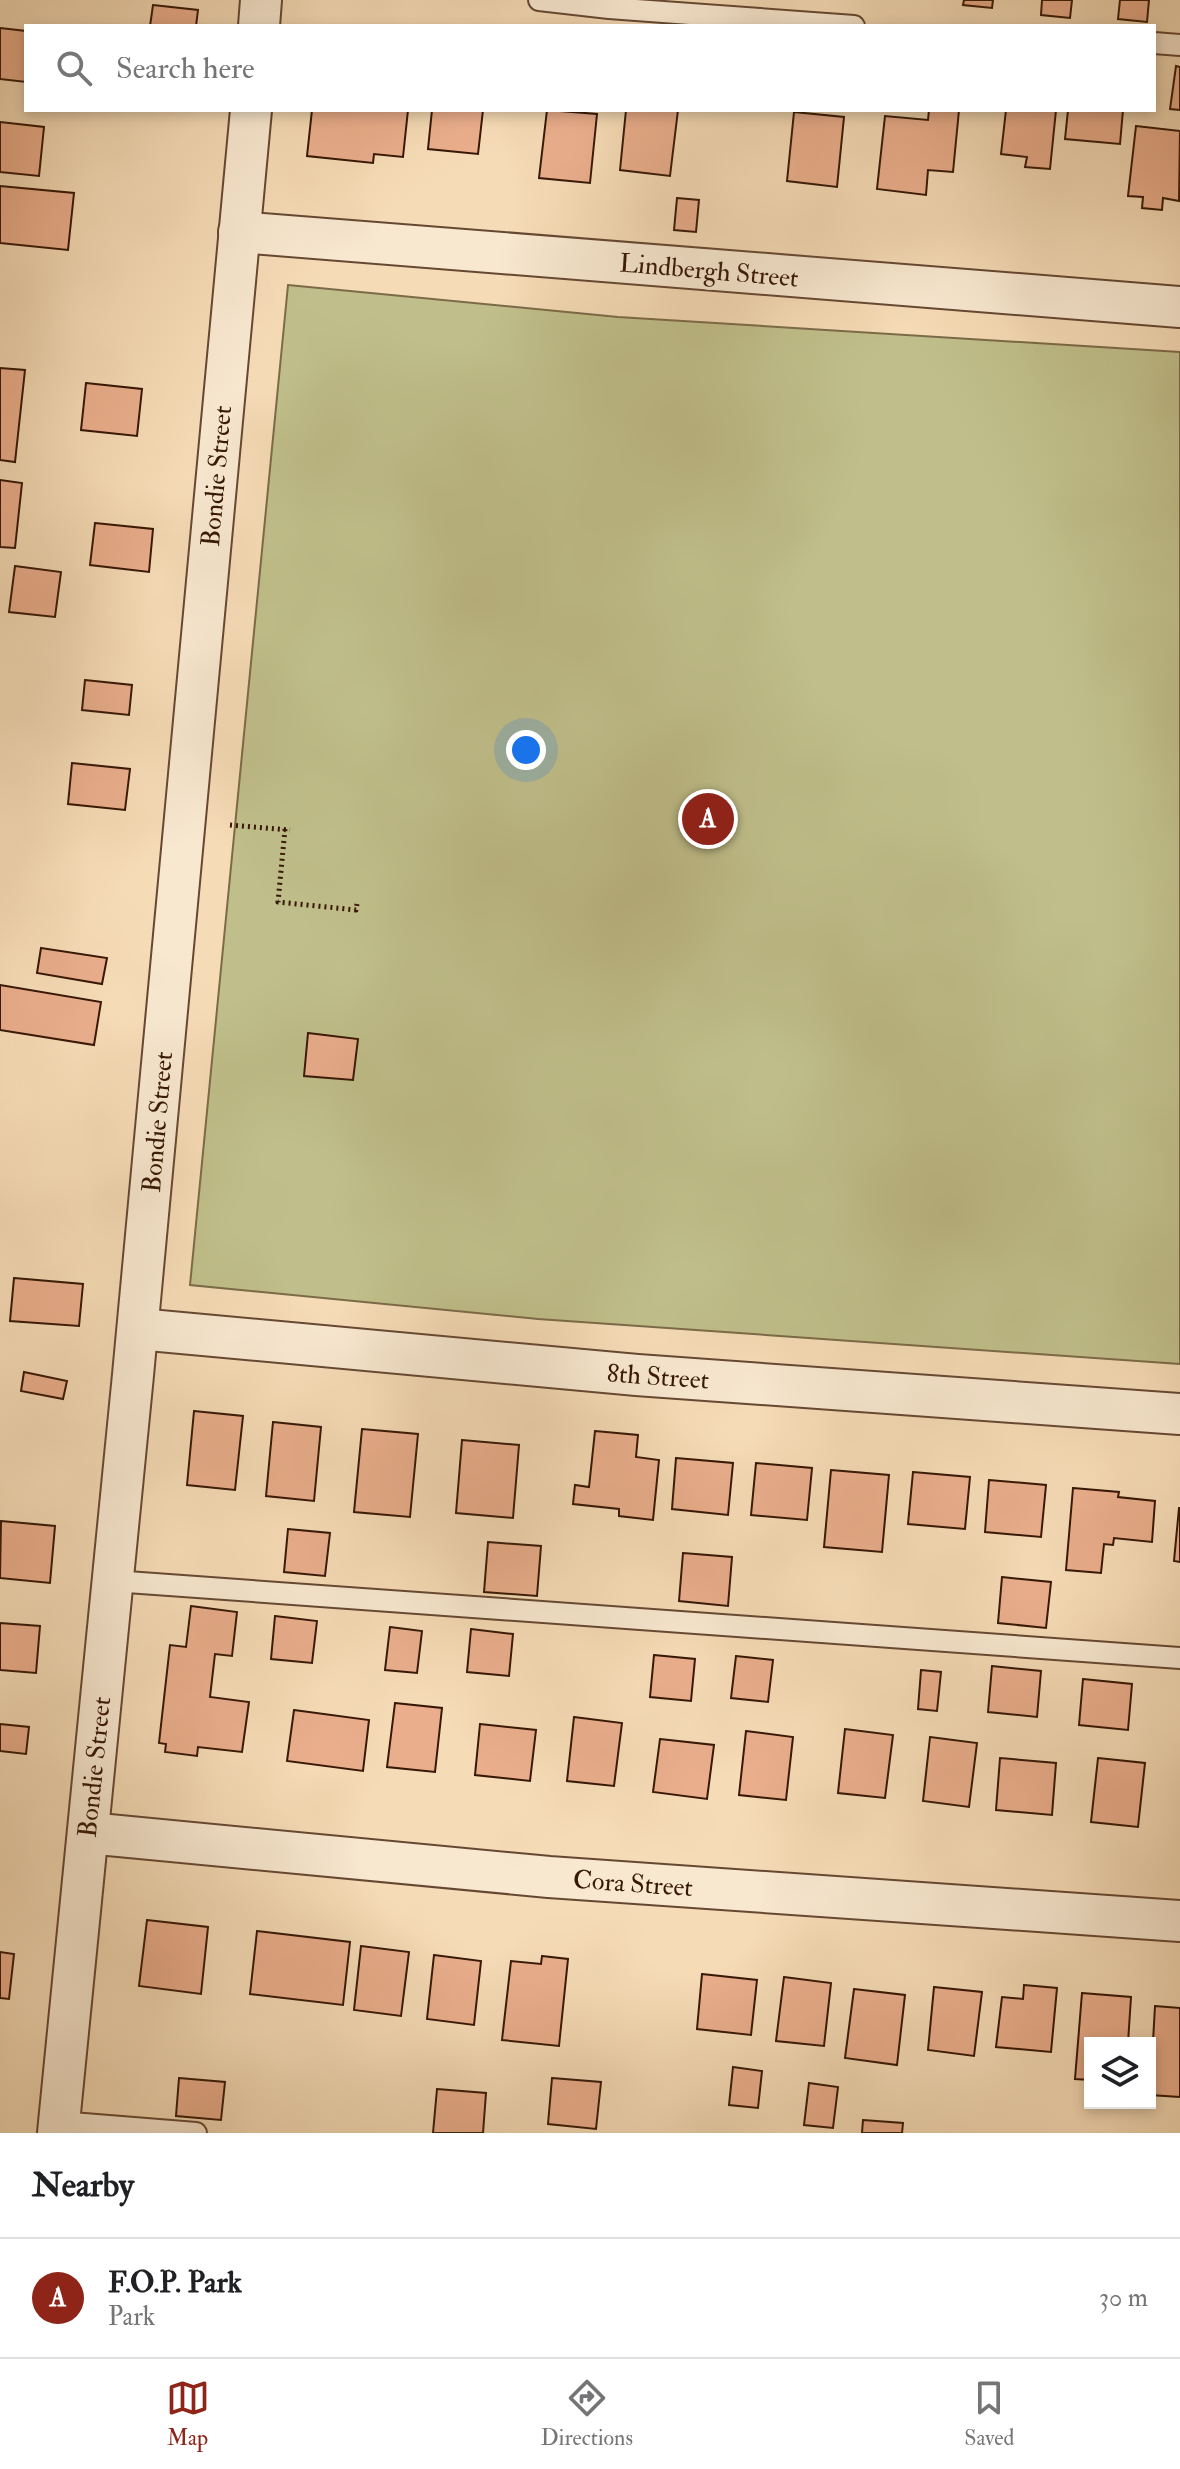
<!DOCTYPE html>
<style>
body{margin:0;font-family:"IM FELL Double Pica",serif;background:#f2f2f2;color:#202124}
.controls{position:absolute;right:24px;bottom:24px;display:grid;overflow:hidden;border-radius:0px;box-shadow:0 4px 12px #0003}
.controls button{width:72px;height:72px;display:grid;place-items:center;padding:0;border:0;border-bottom:2px solid #e0e0e0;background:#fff;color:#202124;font:40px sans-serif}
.you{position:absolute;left:526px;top:750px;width:28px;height:28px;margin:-20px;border:6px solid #fff;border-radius:50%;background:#1a73e8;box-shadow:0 0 0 12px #1a73e833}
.badge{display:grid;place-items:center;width:52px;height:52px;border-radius:50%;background:#8f2418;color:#fff;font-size:26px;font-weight:700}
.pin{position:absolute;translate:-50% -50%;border:4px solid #fff;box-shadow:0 2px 8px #0006}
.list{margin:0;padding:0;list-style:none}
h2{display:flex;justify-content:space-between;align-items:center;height:104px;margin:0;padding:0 32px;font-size:34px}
h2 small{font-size:26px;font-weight:400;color:#757577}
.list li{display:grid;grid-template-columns:52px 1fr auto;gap:24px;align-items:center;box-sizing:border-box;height:120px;padding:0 32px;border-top:2px solid #e0e0e0}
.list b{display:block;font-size:30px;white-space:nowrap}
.list p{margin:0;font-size:26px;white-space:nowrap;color:#757577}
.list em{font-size:26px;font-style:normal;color:#757577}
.icon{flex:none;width:44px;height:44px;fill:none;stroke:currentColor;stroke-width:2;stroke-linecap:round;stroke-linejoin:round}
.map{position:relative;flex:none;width:1180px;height:2133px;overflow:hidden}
.search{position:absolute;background:#fff;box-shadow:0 4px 12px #0003;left:24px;right:24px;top:24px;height:88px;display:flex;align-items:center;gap:20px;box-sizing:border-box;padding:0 28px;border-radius:0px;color:#757577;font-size:30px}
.sheet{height:224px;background:#fff}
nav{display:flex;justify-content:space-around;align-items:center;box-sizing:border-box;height:112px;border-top:2px solid #e0e0e0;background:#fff;font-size:22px;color:#757577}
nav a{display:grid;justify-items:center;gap:4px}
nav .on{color:#8f2418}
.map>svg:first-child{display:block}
</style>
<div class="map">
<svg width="1180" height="2133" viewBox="0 0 1180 2133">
<rect width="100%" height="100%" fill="#f5dbb6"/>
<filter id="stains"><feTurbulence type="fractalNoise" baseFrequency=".0025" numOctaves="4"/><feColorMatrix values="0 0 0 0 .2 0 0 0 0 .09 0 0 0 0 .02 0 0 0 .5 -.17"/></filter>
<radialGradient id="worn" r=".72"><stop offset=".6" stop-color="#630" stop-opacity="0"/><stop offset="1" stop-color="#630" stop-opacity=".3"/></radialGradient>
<path fill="#c0bf8b" stroke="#7c6b48" stroke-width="2" d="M288 285 618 317 1180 352V1364L538 1319 190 1285Z"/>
<g fill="#eaae8c" stroke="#371706" stroke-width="2">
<path d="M964 0H993L992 8 963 5Z"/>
<path d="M1042 0H1072L1070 18 1041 15Z"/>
<path d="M1120 0H1149L1147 22 1118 19Z"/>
<path d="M153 5 198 10 196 26H150Z"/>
<path d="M0 28 26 31V82L0 79Z"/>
<path d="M1176 66 1180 67V110L1170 109Z"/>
<path d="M312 110H408L403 157 374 154 373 163 307 156Z"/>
<path d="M432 110H483L478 154 428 149Z"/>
<path d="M547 110 597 114 590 183 539 178Z"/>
<path d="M626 110H678L670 176 620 170Z"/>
<path d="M929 110H959L953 172 928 170 926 195 877 189 885 116 928 120Z"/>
<path d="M1006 110H1056L1050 169 1025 167 1027 157 1001 154Z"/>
<path d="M1068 110H1123L1120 144 1065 139Z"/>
<path d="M794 112 844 117 837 187 787 181Z"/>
<path d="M0 122 44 127 39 176 0 172Z"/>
<path d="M1136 126 1180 131 1179 201 1163 198 1162 210 1142 208 1143 197 1128 196Z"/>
<path d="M0 186 74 193 68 250 0 243Z"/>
<path d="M677 198 699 200 696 232 674 230Z"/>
<path d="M0 368 25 370 15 462 0 460Z"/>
<path d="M86 383 142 389 137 436 81 430Z"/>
<path d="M0 480 22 483 15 548 0 547Z"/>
<path d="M95 523 153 529 149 572 90 565Z"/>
<path d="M15 566 61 572 55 617 9 612Z"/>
<path d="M85 680 132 685 129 715 82 710Z"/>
<path d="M72 763 130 769 125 810 68 804Z"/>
<path d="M41 948 107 958 102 984 37 973Z"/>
<path d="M0 985 101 1002 94 1045 0 1030Z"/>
<path d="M308 1033 358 1039 353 1080 304 1076Z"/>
<path d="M14 1278 83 1284 79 1326 10 1321Z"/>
<path d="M24 1372 67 1381 63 1399 21 1391Z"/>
<path d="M194 1411 243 1416 235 1490 187 1485Z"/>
<path d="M273 1422 321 1427 314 1501 266 1496Z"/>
<path d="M362 1429 418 1434 410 1517 354 1512Z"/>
<path d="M595 1431 638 1435 636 1457 659 1460 653 1520 619 1516V1509L573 1504 575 1485 589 1487Z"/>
<path d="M462 1440 519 1445 513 1518 456 1513Z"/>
<path d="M676 1458 733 1463 728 1515 672 1509Z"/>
<path d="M756 1463 812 1468 807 1520 751 1515Z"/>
<path d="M831 1470 889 1475 882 1552 824 1547Z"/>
<path d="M913 1472 970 1477 965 1529 908 1524Z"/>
<path d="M989 1480 1046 1485 1041 1537 985 1532Z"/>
<path d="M1073 1488 1119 1492 1118 1497 1155 1501 1152 1542 1114 1538 1113 1545 1104 1544 1101 1573 1066 1570Z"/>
<path d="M1179 1508H1180V1562L1174 1561Z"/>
<path d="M1 1521 55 1526 50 1583 0 1578Z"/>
<path d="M288 1529 330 1533 325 1576 284 1572Z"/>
<path d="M488 1542 541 1546 537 1596 484 1592Z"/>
<path d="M683 1553 732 1557 728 1606 679 1601Z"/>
<path d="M1002 1577 1051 1582 1046 1628 998 1623Z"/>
<path d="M191 1606 237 1612 232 1656 215 1654 210 1697 249 1702 242 1752 198 1747 197 1756 165 1752 166 1744 159 1743 170 1645 186 1647Z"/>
<path d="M275 1616 317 1621 312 1663 271 1659Z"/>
<path d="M0 1623 40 1626 36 1673 0 1670Z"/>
<path d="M390 1627 422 1631 417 1673 385 1670Z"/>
<path d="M471 1629 513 1634 509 1676 467 1672Z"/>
<path d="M654 1655 695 1659 691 1701 650 1697Z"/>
<path d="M736 1656 773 1660 768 1702 731 1698Z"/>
<path d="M992 1666 1041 1671 1037 1717 988 1712Z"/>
<path d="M921 1670 941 1672 937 1711 918 1709Z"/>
<path d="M1083 1679 1132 1684 1128 1730 1079 1725Z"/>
<path d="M395 1703 442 1708 435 1772 387 1767Z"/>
<path d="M294 1710 369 1720 363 1771 287 1761Z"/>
<path d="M574 1717 622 1723 614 1786 567 1781Z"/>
<path d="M0 1724 29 1727 26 1754 0 1751Z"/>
<path d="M480 1724 536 1730 530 1781 475 1775Z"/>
<path d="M845 1729 893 1735 885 1798 838 1793Z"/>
<path d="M746 1731 793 1737 786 1800 739 1795Z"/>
<path d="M930 1737 977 1743 969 1807 923 1801Z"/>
<path d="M660 1739 714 1745 707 1799 653 1792Z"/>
<path d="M1000 1758 1056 1763 1052 1815 996 1810Z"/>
<path d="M1098 1758 1145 1763 1138 1827 1091 1822Z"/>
<path d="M147 1920 208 1927 201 1994 139 1986Z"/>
<path d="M257 1931 350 1942 343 2005 250 1994Z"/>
<path d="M361 1946 409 1952 401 2016 354 2010Z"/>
<path d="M0 1952 14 1954 9 1999 0 1998Z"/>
<path d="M434 1955 481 1961 474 2025 427 2019Z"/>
<path d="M542 1956 568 1959 559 2046 502 2040 511 1961 541 1964Z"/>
<path d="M702 1974 757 1980 751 2035 697 2029Z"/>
<path d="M784 1977 831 1983 824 2046 776 2041Z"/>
<path d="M1024 1985 1057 1988 1051 2052 996 2047 1002 1997 1023 1999Z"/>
<path d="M934 1987 982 1992 974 2056 928 2050Z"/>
<path d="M854 1989 905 1995 897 2065 845 2058Z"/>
<path d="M1082 1993 1131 1997 1128 2043H1090V2080L1075 2079Z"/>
<path d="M1155 2006 1180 2008V2097L1150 2095Z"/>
<path d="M733 2067 762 2071 758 2108 729 2105Z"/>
<path d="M179 2078 225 2082 221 2120 176 2116Z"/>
<path d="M552 2078 601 2082 596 2129 548 2124Z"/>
<path d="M809 2083 838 2087 833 2128 804 2125Z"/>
<path d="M437 2089 486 2093 483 2133H433Z"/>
<path d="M863 2120 903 2123 902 2133H862Z"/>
</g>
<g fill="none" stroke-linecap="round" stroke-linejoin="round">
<g stroke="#664832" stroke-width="24">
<g id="lane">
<path d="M539 0 609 8 854 26"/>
<path d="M1154 43 1180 45"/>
<path d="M113 1581 1180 1658"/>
<path d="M59 2122 196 2133"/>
</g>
</g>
<g stroke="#664832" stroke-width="44">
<g id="street">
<path d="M259 26 261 0"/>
<path d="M239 232 1180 307"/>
<path d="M138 1329 637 1375 1180 1414"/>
<path d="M88 1833 549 1877 1180 1921"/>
<path d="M58 2133 133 1375 251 110"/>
</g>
</g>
<g stroke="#371706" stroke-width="5" stroke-dasharray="2 4" stroke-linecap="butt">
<path d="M230 825 290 830"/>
<path d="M285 829 278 902 356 910 357 904"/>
</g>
<use href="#lane" stroke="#f8e8d0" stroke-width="20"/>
<use href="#street" stroke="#f8e8d0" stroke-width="40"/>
</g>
<g text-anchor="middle" stroke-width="6" stroke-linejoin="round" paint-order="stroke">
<g font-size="26" fill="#371706" stroke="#f8e8d0">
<text transform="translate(709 270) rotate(5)" y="9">Lindbergh Street</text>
<text transform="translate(216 476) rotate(-85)" y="9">Bondie Street</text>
<text transform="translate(157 1122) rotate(-85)" y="9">Bondie Street</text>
<text transform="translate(658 1376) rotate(4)" y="9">8th Street</text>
<text transform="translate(94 1767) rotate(-84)" y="9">Bondie Street</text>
<text transform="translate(633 1883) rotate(4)" y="9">Cora Street</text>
</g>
</g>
<rect width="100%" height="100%" filter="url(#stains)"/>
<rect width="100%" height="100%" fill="url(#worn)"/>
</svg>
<div class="controls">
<button><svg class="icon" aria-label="layers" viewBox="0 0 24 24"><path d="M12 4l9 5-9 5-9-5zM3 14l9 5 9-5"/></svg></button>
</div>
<div class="you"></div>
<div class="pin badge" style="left:708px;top:819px">A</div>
<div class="search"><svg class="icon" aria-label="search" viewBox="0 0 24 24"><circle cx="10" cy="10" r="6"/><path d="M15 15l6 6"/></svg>Search here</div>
</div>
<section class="sheet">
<h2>Nearby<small></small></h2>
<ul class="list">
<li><span class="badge">A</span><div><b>F.O.P. Park</b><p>Park</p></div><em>30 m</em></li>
</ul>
</section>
<nav>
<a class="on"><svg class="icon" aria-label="map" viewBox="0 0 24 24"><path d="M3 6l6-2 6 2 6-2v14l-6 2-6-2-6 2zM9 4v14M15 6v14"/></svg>Map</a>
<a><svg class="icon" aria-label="directions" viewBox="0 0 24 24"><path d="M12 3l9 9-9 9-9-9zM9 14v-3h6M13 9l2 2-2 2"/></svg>Directions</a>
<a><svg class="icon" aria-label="saved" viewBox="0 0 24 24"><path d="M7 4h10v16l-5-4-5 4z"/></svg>Saved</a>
</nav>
